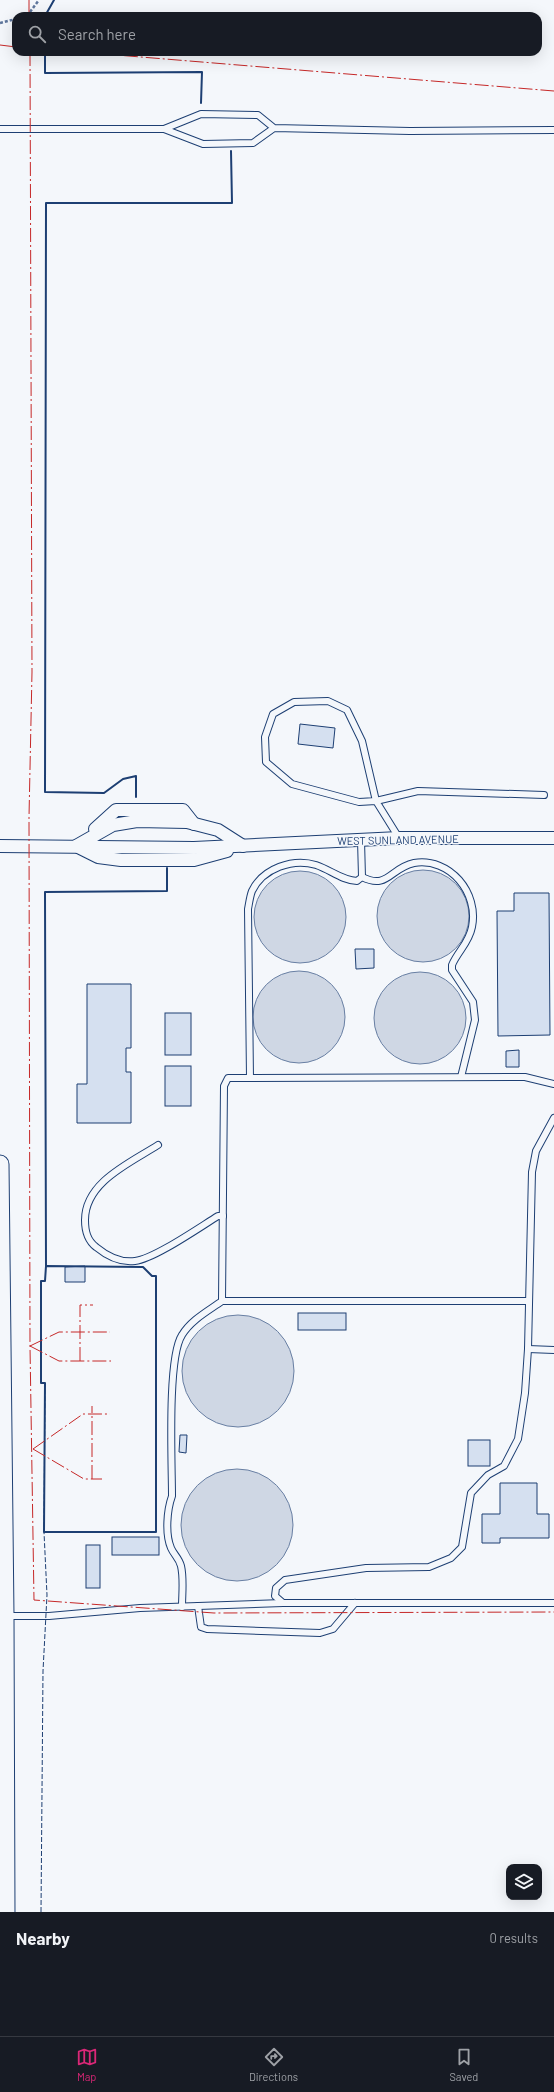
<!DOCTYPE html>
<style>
body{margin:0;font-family:Barlow,sans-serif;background:#242831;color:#f1f3f6}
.controls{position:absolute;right:12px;bottom:12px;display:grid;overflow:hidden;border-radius:8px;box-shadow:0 4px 16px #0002}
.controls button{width:36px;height:36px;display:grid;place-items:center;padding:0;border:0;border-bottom:1px solid #363941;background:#171b24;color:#f1f3f6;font:20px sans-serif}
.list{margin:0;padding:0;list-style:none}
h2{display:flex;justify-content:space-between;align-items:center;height:52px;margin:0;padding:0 16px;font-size:17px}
h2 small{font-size:13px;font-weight:400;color:#9ea1a6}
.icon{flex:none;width:22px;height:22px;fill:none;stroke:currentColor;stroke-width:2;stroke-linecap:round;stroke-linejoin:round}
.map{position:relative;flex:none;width:554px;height:1912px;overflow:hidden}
.search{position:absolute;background:#171b24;box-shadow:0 4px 16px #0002;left:12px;right:12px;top:12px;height:44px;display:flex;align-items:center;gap:10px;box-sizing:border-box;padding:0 14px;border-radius:12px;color:#9ea1a6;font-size:15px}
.sheet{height:124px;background:#171b24}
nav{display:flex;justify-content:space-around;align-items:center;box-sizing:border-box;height:56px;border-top:1px solid #363941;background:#171b24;font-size:11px;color:#9ea1a6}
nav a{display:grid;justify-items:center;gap:2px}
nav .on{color:#db2777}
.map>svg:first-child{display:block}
</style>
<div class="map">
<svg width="554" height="1912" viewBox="0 0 554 1912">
<rect width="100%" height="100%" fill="#f4f7fb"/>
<g fill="#cfd7e4" stroke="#687fa3">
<circle cx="423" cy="916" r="46"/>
<circle cx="300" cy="917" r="46"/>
<circle cx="299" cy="1017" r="46"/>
<circle cx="420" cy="1018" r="46"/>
<circle cx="238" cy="1371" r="56"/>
<circle cx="237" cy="1525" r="56"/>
</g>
<g fill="#d5e0f0" stroke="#1d3f73">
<path d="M300 724 335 728 333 748 298 744Z"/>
<path d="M514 893H549L550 1035 498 1036 497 911H514Z"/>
<path d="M355 949H374V968L356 969Z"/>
<path d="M87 984H131V1048H126V1072H131V1123H77V1084H87Z"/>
<rect x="165" y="1013" width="26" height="42"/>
<path d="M519 1050V1067H506V1051Z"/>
<rect x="165" y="1066" width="26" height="40"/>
<path d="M85 1266V1282H65V1267Z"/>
<rect x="298" y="1313" width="48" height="17"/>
<path d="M180 1435H187L186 1453 179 1452Z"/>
<rect x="468" y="1440" width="22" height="26"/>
<path d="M500 1483H537V1514H549V1538H500V1543H482V1514H500Z"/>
<rect x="112" y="1537" width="47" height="18"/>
<rect x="86" y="1545" width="14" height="43"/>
</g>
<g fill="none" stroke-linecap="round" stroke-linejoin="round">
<g stroke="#1d3f73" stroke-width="8">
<g id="service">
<path d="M274 128 258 115 201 114 164 129 203 144 253 143 274 128 410 131 554 130"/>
<path d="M0 129H164"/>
<path d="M399 838 376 801 362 741 347 710 328 701 294 702 273 714 265 737 266 762 292 784 359 802 376 801 418 791 544 795"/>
<path d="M362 877C388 890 390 868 414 863 450 857 479 893 472 927 469 943 458 951 452 965V970L473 1002 475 1020 461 1077"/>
<path d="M250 1078 248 909C249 904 250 896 252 891 263 868 293 858 316 865 331 870 341 880 357 881L362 877 361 840"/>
<path d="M554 1118 536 1151 532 1172 528 1349 525 1393 518 1439 504 1466 488 1475 471 1493 462 1547 451 1558 429 1567 366 1568 285 1580 276 1588 275 1596 283 1603H554"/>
<path d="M158 1145C130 1163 85 1182 85 1220 85 1231 87 1240 96 1247 107 1256 120 1263 135 1261 154 1259 200 1227 218 1216H223"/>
<path d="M529 1301H222L224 1086 228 1078 525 1077 554 1084"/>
<path d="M528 1349 554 1350"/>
<path d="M198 1606 201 1627 207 1629 320 1633 333 1629 355 1603"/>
<path d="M182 1607C182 1594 184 1579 181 1566 179 1558 174 1555 171 1548 165 1534 167 1510 172 1496 172 1464 167 1358 182 1335 191 1320 208 1311 222 1301"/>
<path d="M7 1616H49L140 1608 283 1603"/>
</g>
</g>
<g stroke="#1d3f73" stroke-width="14">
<g id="minor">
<path d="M95 829 116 810H183L194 824"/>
<path d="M0 846 194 848 399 838H554"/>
<path d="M76 846 113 825 137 821 187 822 218 830 243 846"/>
<path d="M80 848 98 857 121 860H194L227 851"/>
</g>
</g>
<g stroke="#1d3f73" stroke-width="19">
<path id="secondary" d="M0 1164 5 1616 6 1912"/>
</g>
<g stroke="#5e769c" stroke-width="2.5" stroke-dasharray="3 2" stroke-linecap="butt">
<path d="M27 16 39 0"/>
<path d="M0 23 16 19"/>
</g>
<use href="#service" stroke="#f4f7fb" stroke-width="6"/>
<use href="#minor" stroke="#f4f7fb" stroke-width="12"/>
<use href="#secondary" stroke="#f4f7fb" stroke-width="17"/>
<g stroke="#1d3f73" stroke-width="1" stroke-dasharray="5 2" stroke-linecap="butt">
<path d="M44 1532H156V1382"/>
<path d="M41 1912 43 1671 47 1595 44 1532 45 1383"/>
</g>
<g stroke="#1d3f73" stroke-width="2">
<path d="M45 16 54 0"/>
<path d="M45 52V73L202 72 201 103"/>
<path d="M136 797V776L123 779 104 793 45 792 46 203H232L231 151"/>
<path d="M46 1266 143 1267 152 1276H156V1532H44L45 1383H41V1281H45Z"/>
<path d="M46 1266 45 892 167 891V868"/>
</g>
<g stroke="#c62828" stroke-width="1" stroke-dasharray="14 3 2 3" stroke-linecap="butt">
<path d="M29 0V16"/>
<path d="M0 45 16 47"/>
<path d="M30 52 32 672 29 817 30 1346 34 1600 214 1613 554 1612"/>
<path d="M80 52 554 91"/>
<path d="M30 1346 59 1361H111"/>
<path d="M30 1346 59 1332H110"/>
<path d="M80 1361V1305H93"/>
<path d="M33 1449 83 1414H110"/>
<path d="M33 1449 84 1479H102"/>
<path d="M92 1479V1406"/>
</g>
</g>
<g text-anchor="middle" stroke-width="3" stroke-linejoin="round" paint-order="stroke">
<g font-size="11" fill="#1d3f73" stroke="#f4f7fb">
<text transform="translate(398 840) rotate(-1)" y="4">WEST SUNLAND AVENUE</text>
</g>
</g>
</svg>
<div class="controls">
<button><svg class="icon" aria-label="layers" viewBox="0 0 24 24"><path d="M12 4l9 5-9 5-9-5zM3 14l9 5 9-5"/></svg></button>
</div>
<div class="search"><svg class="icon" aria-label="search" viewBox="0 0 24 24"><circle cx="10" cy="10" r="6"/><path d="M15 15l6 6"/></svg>Search here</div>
</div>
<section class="sheet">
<h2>Nearby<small>0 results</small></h2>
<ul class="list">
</ul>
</section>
<nav>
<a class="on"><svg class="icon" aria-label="map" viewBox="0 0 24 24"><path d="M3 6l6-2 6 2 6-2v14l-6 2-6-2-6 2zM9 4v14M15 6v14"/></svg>Map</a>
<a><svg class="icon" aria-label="directions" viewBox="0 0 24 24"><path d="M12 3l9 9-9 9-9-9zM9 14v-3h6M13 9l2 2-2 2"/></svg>Directions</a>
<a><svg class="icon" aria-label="saved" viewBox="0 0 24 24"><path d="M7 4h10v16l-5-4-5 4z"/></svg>Saved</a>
</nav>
